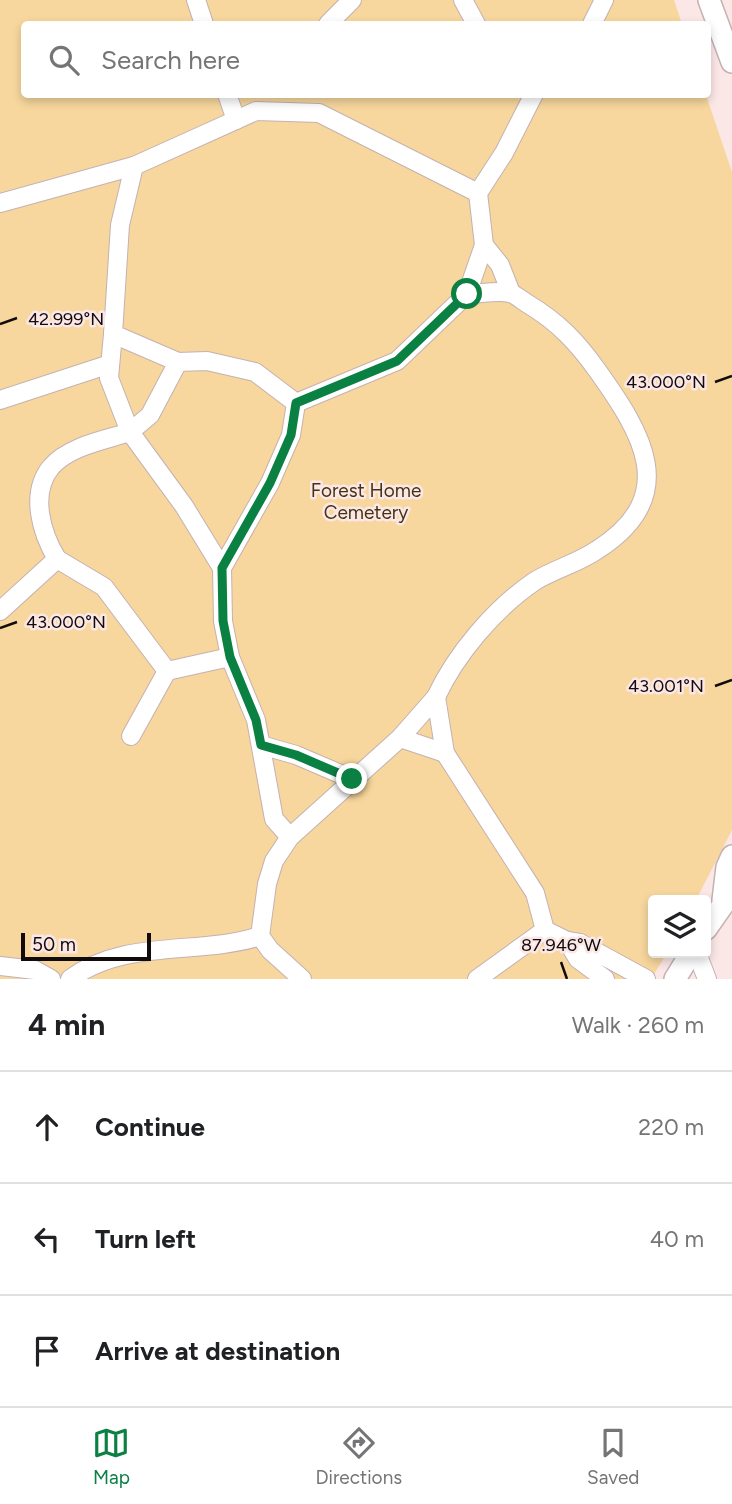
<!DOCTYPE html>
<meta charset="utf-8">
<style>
body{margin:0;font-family:Figtree,sans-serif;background:#f2f2f2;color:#202124}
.controls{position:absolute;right:21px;bottom:21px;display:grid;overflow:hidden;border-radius:7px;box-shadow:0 4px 10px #0003}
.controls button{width:63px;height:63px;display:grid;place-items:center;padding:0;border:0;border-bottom:2px solid #e0e0e0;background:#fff;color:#202124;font:35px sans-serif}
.scale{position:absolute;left:21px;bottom:18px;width:130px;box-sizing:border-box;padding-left:7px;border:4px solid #120b0b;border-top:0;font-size:19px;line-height:24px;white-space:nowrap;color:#120b0b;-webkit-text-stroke:5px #fce7e7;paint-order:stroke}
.stop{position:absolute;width:21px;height:21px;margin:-16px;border:5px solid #0b8043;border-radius:50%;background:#fff}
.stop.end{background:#0b8043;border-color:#fff;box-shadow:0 2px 7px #0008}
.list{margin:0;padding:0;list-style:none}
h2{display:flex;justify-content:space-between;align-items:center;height:91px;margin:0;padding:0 28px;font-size:30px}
h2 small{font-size:23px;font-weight:400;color:#757577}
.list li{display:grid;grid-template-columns:46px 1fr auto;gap:21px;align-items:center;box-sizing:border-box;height:112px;padding:0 28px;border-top:2px solid #e0e0e0}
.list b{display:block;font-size:26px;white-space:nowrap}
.list em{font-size:23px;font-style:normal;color:#757577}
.icon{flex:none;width:38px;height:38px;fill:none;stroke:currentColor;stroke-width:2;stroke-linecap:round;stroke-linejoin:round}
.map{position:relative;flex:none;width:732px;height:979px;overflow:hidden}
.search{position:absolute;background:#fff;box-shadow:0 4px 10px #0003;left:21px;right:21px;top:21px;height:77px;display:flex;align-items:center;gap:18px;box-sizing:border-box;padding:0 24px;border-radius:7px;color:#757577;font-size:26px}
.sheet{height:427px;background:#fff}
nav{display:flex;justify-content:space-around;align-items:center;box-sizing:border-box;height:98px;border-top:2px solid #e0e0e0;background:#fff;font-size:19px;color:#757577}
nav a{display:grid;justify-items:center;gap:4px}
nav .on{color:#0b8043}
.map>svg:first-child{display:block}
</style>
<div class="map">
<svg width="732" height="979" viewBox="0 0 732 979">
<rect width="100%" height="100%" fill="#fce7e7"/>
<path fill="#f7d79d" d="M0 0H674L682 24H24V94L706 95 732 172V830L696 900H653V953H667L651 979H0Z"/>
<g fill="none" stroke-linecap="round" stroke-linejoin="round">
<g stroke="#c5b1b1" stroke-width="20">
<g id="minor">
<path d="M196 0 204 24"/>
<path d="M463 0 476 24"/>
<path d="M328 24 352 0"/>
<path d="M592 24 604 0"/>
<path d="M227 94 236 120"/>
<path d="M478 193 504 153 534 94"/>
<path d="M0 203 134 166"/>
<path d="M484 245 500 265 511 293"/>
<path d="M113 334 109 378 130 432 150 415 178 362 207 361 255 372 296 403"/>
<path d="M178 362 113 334 120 225 134 166 256 111 319 113 478 193 484 245 467 294"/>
<path d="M0 400 110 364"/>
<path d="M57 559C42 534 29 494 51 467 69 446 105 440 130 432L184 506 222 568"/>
<path d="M0 611 57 559 104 587 167 671 230 657 256 720 274 819 290 837"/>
<path d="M230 657 223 621 222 568 270 483 291 435 296 403 397 361 467 294C480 294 498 290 510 293 516 295 523 301 528 304 558 322 577 342 597 370 642 433 682 496 597 550 578 563 555 569 535 581 495 608 456 654 436 697"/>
<path d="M131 736 167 671"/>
<path d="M400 738 445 753"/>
<path d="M261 745 296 755 352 779"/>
<path d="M697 953 707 979"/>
<path d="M0 966 35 970 51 979"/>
<path d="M70 979C125 938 199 956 260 936"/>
<path d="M302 979 270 950 260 936 267 884 274 861 290 837 400 738 436 697 445 753 535 893 545 930 567 941"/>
<path d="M477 979 545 930"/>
<path d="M605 979 578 959 567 941 580 943 646 979"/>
</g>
</g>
<g stroke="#c5b1b1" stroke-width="24">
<g id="major">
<path d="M709 0 732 62"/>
<path d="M723 900 727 867 732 856"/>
<path d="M706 929 732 892"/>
<path d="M675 979 691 953"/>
</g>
</g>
<use href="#minor" stroke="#fff" stroke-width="18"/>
<use href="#major" stroke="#fff" stroke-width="21"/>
</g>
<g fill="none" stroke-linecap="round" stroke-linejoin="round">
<path stroke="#0b8043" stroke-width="9" d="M352 779 296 755 261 745 256 720 230 657 223 621 222 568 270 483 291 435 296 403 397 361 467 294"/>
</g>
<path fill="none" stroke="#120b0b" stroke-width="2.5" d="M0 324 17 318M715 382 732 376M0 628 17 622M715 686 732 680M561 962 567 979"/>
<g text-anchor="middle" stroke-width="5" stroke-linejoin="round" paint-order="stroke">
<g font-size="19" fill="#443411" stroke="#fce7e7">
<text x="366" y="497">Forest Home<tspan x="366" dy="22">Cemetery</tspan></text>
</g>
</g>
<g font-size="18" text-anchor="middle" fill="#120b0b" stroke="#fce7e7" stroke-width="5" stroke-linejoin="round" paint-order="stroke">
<text x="66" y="325">42.999°N</text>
<text x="666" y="388">43.000°N</text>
<text x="66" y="628">43.000°N</text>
<text x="666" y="692">43.001°N</text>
<text x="561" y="951">87.946°W</text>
</g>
</svg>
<div class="controls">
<button><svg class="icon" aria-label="layers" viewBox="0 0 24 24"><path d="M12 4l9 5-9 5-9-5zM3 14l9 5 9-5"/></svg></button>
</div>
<div class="scale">50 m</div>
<div class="stop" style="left:467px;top:294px"></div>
<div class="stop end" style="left:352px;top:779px"></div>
<div class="search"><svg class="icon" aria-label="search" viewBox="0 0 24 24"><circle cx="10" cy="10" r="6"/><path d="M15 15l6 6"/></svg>Search here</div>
</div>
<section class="sheet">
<h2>4 min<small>Walk · 260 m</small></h2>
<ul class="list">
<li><svg class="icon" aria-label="ahead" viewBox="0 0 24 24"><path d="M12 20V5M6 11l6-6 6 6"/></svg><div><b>Continue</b></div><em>220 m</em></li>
<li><svg class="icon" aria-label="left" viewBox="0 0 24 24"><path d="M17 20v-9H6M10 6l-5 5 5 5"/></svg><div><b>Turn left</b></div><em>40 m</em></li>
<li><svg class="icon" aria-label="arrive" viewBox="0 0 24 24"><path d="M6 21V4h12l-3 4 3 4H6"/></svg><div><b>Arrive at destination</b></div></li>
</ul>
</section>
<nav>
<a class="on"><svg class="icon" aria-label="map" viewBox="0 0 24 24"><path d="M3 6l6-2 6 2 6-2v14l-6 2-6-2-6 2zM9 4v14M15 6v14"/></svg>Map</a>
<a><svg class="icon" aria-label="directions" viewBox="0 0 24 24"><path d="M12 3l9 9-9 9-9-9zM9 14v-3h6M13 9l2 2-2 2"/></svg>Directions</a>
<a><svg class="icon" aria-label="saved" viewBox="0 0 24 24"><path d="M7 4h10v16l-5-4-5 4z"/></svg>Saved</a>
</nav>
